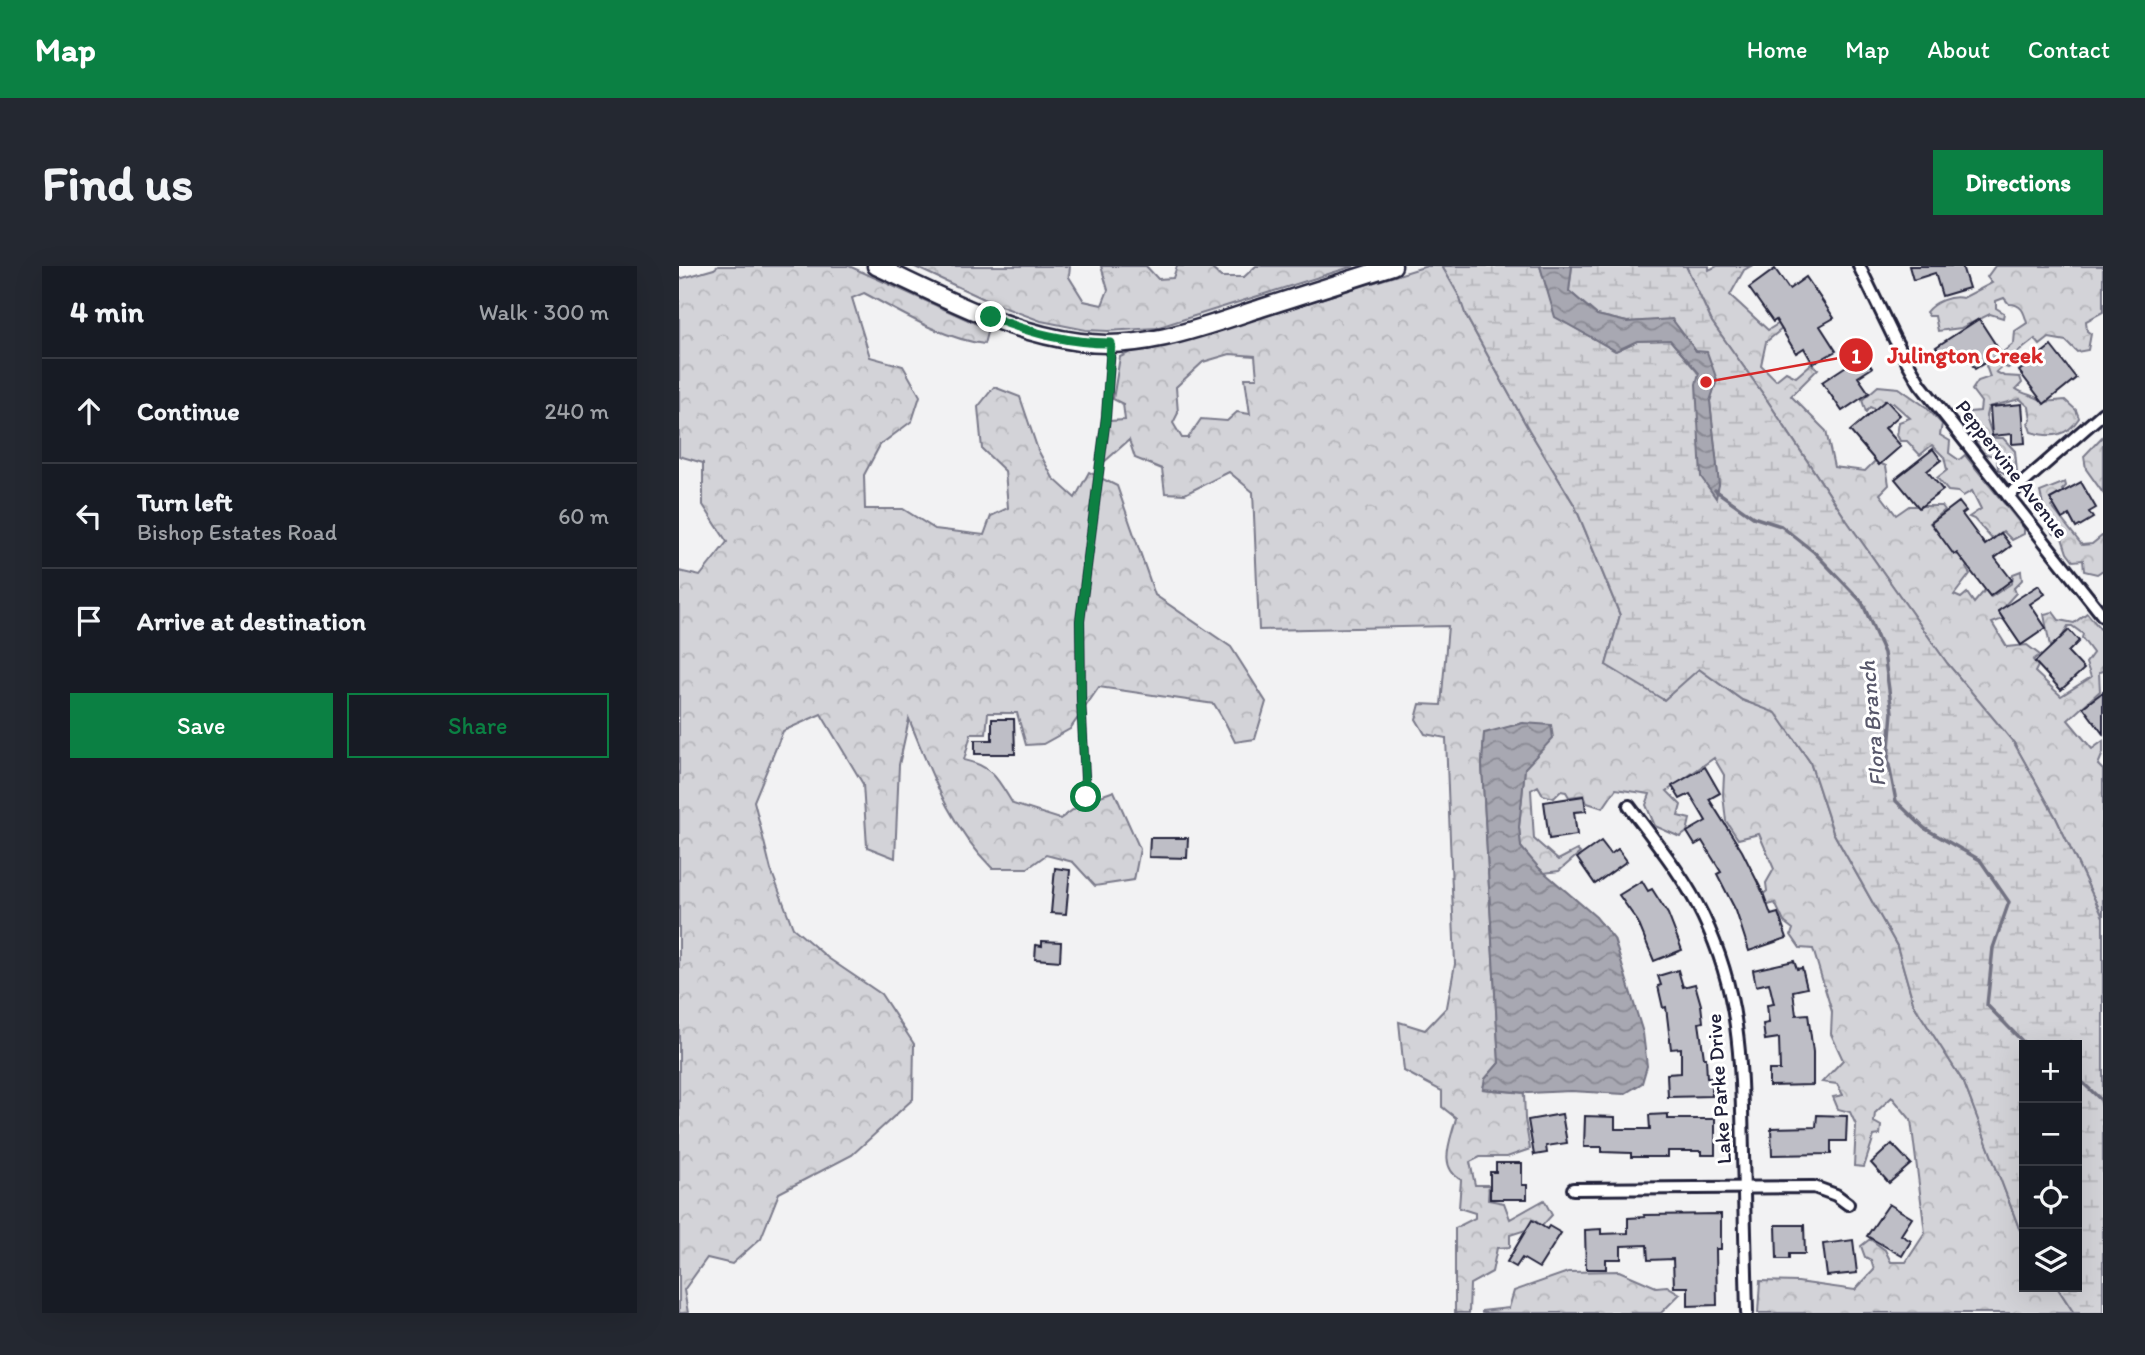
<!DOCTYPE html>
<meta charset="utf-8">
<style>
body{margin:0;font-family:Itim,sans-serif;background:#242831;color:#f1f3f6}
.controls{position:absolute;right:21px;bottom:21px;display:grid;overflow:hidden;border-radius:0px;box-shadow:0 7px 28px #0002}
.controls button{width:63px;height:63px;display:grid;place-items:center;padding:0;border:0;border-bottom:2px solid #363941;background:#171b24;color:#f1f3f6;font:35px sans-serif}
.stop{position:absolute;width:21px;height:21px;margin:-16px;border:5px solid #0b8043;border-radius:50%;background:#fff}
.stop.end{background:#0b8043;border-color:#fff;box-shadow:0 2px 7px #0008}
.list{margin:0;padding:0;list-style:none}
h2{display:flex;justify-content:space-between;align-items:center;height:91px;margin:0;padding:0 28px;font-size:30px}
h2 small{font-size:23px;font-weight:400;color:#9ea1a6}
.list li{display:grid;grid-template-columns:46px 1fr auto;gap:21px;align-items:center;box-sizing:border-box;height:105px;padding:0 28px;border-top:2px solid #363941}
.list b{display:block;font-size:26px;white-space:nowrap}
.list p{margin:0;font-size:23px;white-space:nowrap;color:#9ea1a6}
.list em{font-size:23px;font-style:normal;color:#9ea1a6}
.actions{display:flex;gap:14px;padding:21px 28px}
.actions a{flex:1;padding:16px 0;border:2px solid #0b8043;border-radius:0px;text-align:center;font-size:24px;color:#0b8043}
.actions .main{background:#0b8043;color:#fff}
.icon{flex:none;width:38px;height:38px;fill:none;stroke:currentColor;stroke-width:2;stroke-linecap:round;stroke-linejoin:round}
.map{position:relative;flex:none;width:1424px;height:1047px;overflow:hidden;border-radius:0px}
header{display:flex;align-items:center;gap:42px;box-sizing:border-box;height:98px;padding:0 35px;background:#0b8043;color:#fff}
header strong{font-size:33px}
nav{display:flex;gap:38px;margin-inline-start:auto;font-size:24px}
.intro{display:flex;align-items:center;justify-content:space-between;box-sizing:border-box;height:168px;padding:0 42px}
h1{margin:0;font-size:49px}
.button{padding:18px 32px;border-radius:0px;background:#0b8043;color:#fff;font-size:24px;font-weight:700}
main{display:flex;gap:42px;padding:0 42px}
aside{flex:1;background:#171b24;border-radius:0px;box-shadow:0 7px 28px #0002}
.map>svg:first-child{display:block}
</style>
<header>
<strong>Map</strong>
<nav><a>Home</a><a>Map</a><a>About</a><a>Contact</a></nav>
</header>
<div class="intro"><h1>Find us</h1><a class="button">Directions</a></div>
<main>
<aside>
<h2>4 min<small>Walk · 300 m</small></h2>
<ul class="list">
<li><svg class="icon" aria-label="ahead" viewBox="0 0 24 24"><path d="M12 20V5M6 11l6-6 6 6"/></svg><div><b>Continue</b></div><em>240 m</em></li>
<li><svg class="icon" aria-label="left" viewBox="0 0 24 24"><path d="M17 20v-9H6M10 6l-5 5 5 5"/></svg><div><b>Turn left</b><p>Bishop Estates Road</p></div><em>60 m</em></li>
<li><svg class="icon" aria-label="arrive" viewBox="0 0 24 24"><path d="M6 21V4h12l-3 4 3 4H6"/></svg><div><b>Arrive at destination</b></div></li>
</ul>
<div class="actions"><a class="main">Save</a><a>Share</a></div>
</aside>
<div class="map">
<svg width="1424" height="1047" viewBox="0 0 1424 1047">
<defs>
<pattern id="forest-crowns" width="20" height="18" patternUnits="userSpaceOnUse" patternTransform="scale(1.75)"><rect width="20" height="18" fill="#d3d3d8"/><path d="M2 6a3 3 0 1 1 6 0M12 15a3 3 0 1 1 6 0" fill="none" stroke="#b5b5ba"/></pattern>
<pattern id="wetland-marsh" width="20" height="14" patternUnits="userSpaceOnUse" patternTransform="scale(1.75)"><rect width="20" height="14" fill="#d3d3d8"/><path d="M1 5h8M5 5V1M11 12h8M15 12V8" fill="none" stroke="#b5b5ba"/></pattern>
<pattern id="water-waves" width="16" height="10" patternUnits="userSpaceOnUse" patternTransform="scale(1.75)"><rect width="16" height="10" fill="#a8a8b2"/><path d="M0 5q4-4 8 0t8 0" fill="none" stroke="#888892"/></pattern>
</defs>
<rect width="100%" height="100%" fill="#f2f2f3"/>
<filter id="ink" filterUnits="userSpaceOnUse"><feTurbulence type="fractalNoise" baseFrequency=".0143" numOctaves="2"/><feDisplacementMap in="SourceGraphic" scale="14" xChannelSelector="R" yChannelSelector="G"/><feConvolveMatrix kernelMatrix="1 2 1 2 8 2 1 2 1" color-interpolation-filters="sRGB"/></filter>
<g filter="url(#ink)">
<g fill="url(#forest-crowns)" stroke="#7a7a8a" stroke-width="2" fill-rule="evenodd">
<path d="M39 0H170L309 63 305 78C262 72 223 47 185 27L173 32 191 91 224 100 241 130 233 155 201 179 185 209 186 243H224L256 263 305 269 312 250 329 242 326 205 303 183 299 141 315 121 341 131 359 184 374 212 396 232 410 206 438 220 476 329 552 381 587 436 576 473 556 476 546 456 535 438 420 421 391 463 364 478 347 479 338 447H309L307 468H292L285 494C314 500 319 514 334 538L381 553 405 536 435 525 461 583 455 614 416 620 394 596 367 589 349 602H313C270 559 253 509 230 453L220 499 216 592 188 581 184 518 142 448 104 465 75 535 92 604 114 662 149 692 202 728 235 778 234 833 173 889 100 927 82 972 53 998 28 992 5 1024 9 1047H0V305L21 310 48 276 24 239V197L0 190V13L35 3Z"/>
<path d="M234 0H391L390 11 405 35 423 39 429 24 422 0H467L479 13 494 12 498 0H530L542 11H565L577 0H675L477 62 429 65 407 64 362 55 316 38Z"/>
<path d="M748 0H763L781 30 787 50 850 164 896 240 941 349 927 399 1020 403 1063 434 1097 446 1131 496 1154 566 1218 680 1235 739 1285 817 1340 962 1345 970V1021H1378L1395 1047H1079L1081 1015 1119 1016 1176 1024 1195 1004 1192 994 1186 991 1182 980 1191 973 1206 984 1212 996H1227L1246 967 1232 854 1213 831 1196 847 1195 856 1202 860 1201 869 1195 870 1185 901 1175 900 1177 859 1171 846 1159 843 1154 831 1164 829 1158 818 1143 816 1164 794 1152 768 1153 746 1134 683 1121 682 1112 669 1114 663 1105 656 1096 637 1083 641V629L1088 625 1087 617 1095 603 1080 568 1059 573 1047 555 1044 529 1045 509 1035 492 988 525 1002 539 999 550 1011 553 1008 566 1001 571 976 560 967 539 971 528 937 523 924 542 908 537 905 529 890 531 887 526 882 525 875 532 864 529 859 520 852 524 855 573 879 594 898 584 901 587 880 605 865 607 851 594 842 581 840 561 846 502 844 457 805 468 803 499 820 797 806 813 804 823 845 827 846 853 851 883 828 891H801L791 896 796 919H810L809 934 825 937 831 953 865 934 873 949 863 960 855 954 847 964 831 969V981L818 982 813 1006 791 1018 790 1047H776V962L796 952V947L780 942 782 914C758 900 772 874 777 852L763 841V825L725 805 720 756 746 764 768 741 776 698 767 472 746 468 737 453 741 438 762 439 769 360 580 364 574 226 550 206 506 228 486 227 483 203 456 192 450 174 424 197 430 155 446 154 444 138 434 133 441 91 456 84 499 77ZM551 88 576 90 578 112H566L571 148 558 146 548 155 522 153 509 172H503L494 157 499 147 497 121 524 96Z"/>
<path d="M1007 0H1030V4L1038 0H1072L1065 4 1051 29 1089 64 1104 55 1109 58 1087 76 1082 99 1097 114 1107 106 1117 111 1132 98 1139 103 1112 130 1147 165 1155 201 1186 205 1196 195 1207 200 1210 219 1201 228 1217 249 1230 240H1263L1266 244 1251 257 1278 289 1300 274 1306 278 1296 286 1287 302 1291 308 1275 329 1282 332 1288 327 1295 337 1306 324 1312 331 1333 317 1334 308 1342 305 1343 314 1335 322 1337 327 1327 338 1329 343 1322 349 1324 353 1313 357 1328 381 1348 379 1361 389 1354 394 1359 400 1356 406 1382 430 1412 411 1407 397 1414 387 1403 372 1404 368 1393 360H1389L1383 371 1371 381 1365 348 1374 346 1380 354 1395 357 1408 347 1424 366V405L1420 406 1421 425 1389 454 1413 483 1424 475V487L1419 499 1424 504V651L1377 552 1335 477 1268 397 1168 255 1084 128 1033 56Z"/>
<path d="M1316 0H1424V46L1407 55 1408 65 1412 68 1409 84 1398 86 1387 75 1370 72 1361 79 1356 73 1333 91 1337 96 1329 102 1324 100 1317 106 1325 110 1341 111 1343 117 1337 123C1346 129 1356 129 1365 136L1386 134 1397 144 1400 152C1388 171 1372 172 1352 166L1349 157 1352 154 1350 141 1341 133 1309 141 1307 150 1314 172H1324L1336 185 1338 206 1329 210 1319 203 1318 191 1304 187 1286 159 1290 146 1301 145 1302 136 1293 124 1299 115 1311 111 1307 100 1335 77 1336 65 1348 57C1345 46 1343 38 1330 38L1325 32 1317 35V42L1325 47 1324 52 1311 48 1282 62 1259 65 1256 50H1250L1247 46C1255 36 1271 29 1284 32L1313 17 1308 11Z"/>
<path d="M1199 120 1220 122 1247 141 1263 158 1261 169 1271 175 1270 187 1280 194 1286 189 1345 262V268L1333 274 1324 265 1313 273 1295 253 1290 251 1302 243 1293 225 1284 230 1279 226 1269 225 1258 212 1268 204 1265 191 1253 179 1241 189 1228 175H1221L1218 169 1220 156 1231 152 1214 137 1208 136 1199 145 1191 141 1187 146 1183 134Z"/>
<path d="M1424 170V227L1407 203 1405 190Z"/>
<path d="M1386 216 1387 220 1383 224 1385 227 1373 241 1403 279 1413 278 1424 269V304L1418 308 1405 305 1404 294 1394 295 1388 287 1382 269 1375 268 1369 259 1361 226Z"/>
<path d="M940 1005 977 1021 988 1020 1001 1028 982 1047H803V1045L830 1042 835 1025 889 1006Z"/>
</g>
<path fill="url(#wetland-marsh)" stroke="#7a7a8a" stroke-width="2" d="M763 0H861L877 51 936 85 958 75 991 74 1020 108 1040 219 1031 135 1038 113 993 54 948 56 918 49 890 25 893 0H1007L1033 56 1084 128 1168 255 1268 397 1335 477 1377 552 1424 651V1047H1395L1378 1021H1398V779H1345V970L1340 962 1285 817 1235 739 1218 680 1154 566 1131 496 1097 447 1063 434 1020 403 985 434 927 399 941 349 896 240 850 164 787 50 780 30Z"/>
<g fill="url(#water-waves)" stroke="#727282" stroke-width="2">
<path d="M861 0H893L890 25 918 49 948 56 993 53 1017 85 1028 86 1038 114 1031 135 1040 219 1037 232 1022 211 1017 118 1020 107 991 74 958 75 937 85 876 51Z"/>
<path d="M844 457 872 459 874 472 846 502 840 561 842 581 860 602 917 651 935 673 964 767 968 800 963 817 945 828 892 825 849 827 804 823 806 813 820 797 803 499 805 467Z"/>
</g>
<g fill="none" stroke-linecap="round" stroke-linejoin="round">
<g stroke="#727282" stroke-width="3.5">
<path d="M1036 224 1074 251 1102 260 1135 286 1183 336 1205 387 1213 446 1209 494 1217 535 1245 562 1301 594 1330 636 1314 682 1308 739 1347 779"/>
<path d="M1398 811 1422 834 1424 842"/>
</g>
</g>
<g fill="#bebec6" stroke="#22223b" stroke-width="2">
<path d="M1230 0H1283L1290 22 1263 30 1256 7 1234 14Z"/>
<path d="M1096 3 1110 23 1127 11 1155 52 1141 60 1157 85 1134 98 1125 82 1117 87 1097 54 1094 56 1070 22Z"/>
<path d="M1300 53 1322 87 1296 103 1283 84 1267 95 1257 81Z"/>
<path d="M1372 80 1397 112 1365 138 1340 105Z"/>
<path d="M1184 89 1193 102 1179 111 1190 127 1163 145 1143 116Z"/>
<path d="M1207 134 1221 149 1206 162 1222 180 1200 199 1171 165Z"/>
<path d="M1343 138 1346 177 1333 178V168L1313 170 1311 141Z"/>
<path d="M1254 183 1262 194 1248 205 1264 224 1240 242 1216 213Z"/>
<path d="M1402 216 1417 242 1410 246 1414 252 1397 262 1390 249 1383 253 1371 233Z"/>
<path d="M1280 236 1287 245 1283 248 1306 279 1322 267 1332 280 1316 292 1333 314 1311 330 1278 287 1275 289 1252 257Z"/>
<path d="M1360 319 1366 328 1351 338 1367 362 1342 379 1319 345Z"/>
<path d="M1390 364 1400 375 1389 386 1405 403 1382 424 1356 396Z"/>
<path d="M1424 426V468L1404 441Z"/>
<path d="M313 453H335L336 488H296V474H313Z"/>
<path d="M1026 501 1041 527 1030 533 1063 585 1084 627 1092 649 1099 647 1108 672 1070 685 1057 645 1038 608 1042 606 1023 575 1016 579 1008 566 1027 555 1011 528 1001 533 993 520Z"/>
<path d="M905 530 907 545 895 546 898 569 870 573 865 536Z"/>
<path d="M471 572H509L508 592 470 591Z"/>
<path d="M922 575 932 588 939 583 948 595 916 618 898 592Z"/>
<path d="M376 602 391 604 387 648 372 647Z"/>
<path d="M963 615 969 625 973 623 989 648 1003 684 975 695 959 656 940 629Z"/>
<path d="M363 675 382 676 381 695 356 693 357 679 363 680Z"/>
<path d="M1115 695 1118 703 1123 702 1128 722 1114 725 1117 749 1129 748 1134 786V819L1090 820V804H1101L1100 772 1086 774 1084 758 1090 757 1088 739 1095 738 1090 717 1077 720 1074 704Z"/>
<path d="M999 704 1004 721 1016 718 1022 739 1024 756 1020 757 1025 792H1027L1028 812H1032L1033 830 989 831 988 808 1002 807V782L992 783 987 741 984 742 979 720 982 719 979 710Z"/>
<path d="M883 848 888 877 867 880 868 887 855 889 849 854Z"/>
<path d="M989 848V853H1036V889H1023V885H989V891H952V887L923 886V881H905L906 850 936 851V863H971L970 849Z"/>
<path d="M1138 849 1168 850 1167 875H1152V888L1093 889 1092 862 1137 861Z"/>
<path d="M1213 878 1232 898 1210 917 1192 897Z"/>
<path d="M817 897H843V919H848V933H811V906H817Z"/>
<path d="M1210 938 1233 952 1222 969 1232 975 1223 990 1188 970Z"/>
<path d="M1042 948V983H1037L1038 1039 1009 1040V1021H995L994 993 969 994 968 979 942 980V993H927V1003H907L906 964 922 963V968L949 967V952L966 951 965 949Z"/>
<path d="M853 954 868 963 870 960 882 967 860 1002 843 992 837 1001 828 996Z"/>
<path d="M1097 959H1125L1126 988H1110V993H1098Z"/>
<path d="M1174 974 1178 1007 1148 1010 1144 978Z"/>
</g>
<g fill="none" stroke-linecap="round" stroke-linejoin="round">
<g stroke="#22223b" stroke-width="10">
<path id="lane" d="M407 531 402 433 401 355 427 151 432 81"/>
</g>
<g stroke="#22223b" stroke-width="16">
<g id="street">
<path d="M1180 0 1216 74 1241 118 1424 350"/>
<path d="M1329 230 1424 147"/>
<path d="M950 540C976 575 1005 610 1024 650 1063 731 1062 800 1064 888 1065 941 1067 994 1068 1047"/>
<path d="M894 923 1135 921 1157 929 1169 938"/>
</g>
</g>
<g stroke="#22223b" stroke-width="21">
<path id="secondary" d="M197 0C262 30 329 67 401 76 462 85 525 61 582 42 626 28 670 14 714 0"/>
</g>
<use href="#lane" stroke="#fff" stroke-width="5"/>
<use href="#street" stroke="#fff" stroke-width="10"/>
<use href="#secondary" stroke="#fff" stroke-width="16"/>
</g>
</g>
<g fill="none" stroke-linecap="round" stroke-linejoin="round" filter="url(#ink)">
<path stroke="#0b8043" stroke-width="9" d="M312 51C352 67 389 77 432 77L427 151 401 355 402 433 407 531"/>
</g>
<g text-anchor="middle" stroke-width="6" stroke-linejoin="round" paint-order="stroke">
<g font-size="21" fill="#22223b" stroke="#fff">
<text transform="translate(1333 203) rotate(52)" y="7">Peppervine Avenue</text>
<text transform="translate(1040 823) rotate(-94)" y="7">Lake Parke Drive</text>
</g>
<g font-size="23" font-style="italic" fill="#58586b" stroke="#fff">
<text transform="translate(1193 458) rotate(-95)" y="8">Flora Branch</text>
</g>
</g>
<path fill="none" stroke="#d62828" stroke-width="2.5" d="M1027 116L1177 89"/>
<g fill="#d62828" stroke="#fff" stroke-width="2.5">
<circle cx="1027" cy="116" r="7"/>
<circle cx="1177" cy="89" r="18"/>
</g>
<g font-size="21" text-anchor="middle" font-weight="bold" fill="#fff">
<text x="1177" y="97">1</text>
</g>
<g font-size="23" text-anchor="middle" font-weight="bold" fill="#d62828" stroke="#fff" stroke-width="6" stroke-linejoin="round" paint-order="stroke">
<text x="1286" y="97">Julington Creek</text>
</g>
</svg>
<div class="controls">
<button>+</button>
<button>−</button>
<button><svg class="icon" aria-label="locate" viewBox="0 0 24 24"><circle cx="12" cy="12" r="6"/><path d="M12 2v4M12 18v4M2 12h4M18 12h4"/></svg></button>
<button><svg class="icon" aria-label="layers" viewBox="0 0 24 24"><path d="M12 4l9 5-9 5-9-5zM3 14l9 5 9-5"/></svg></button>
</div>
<div class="stop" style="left:407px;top:531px"></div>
<div class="stop end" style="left:312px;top:51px"></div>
</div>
</main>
